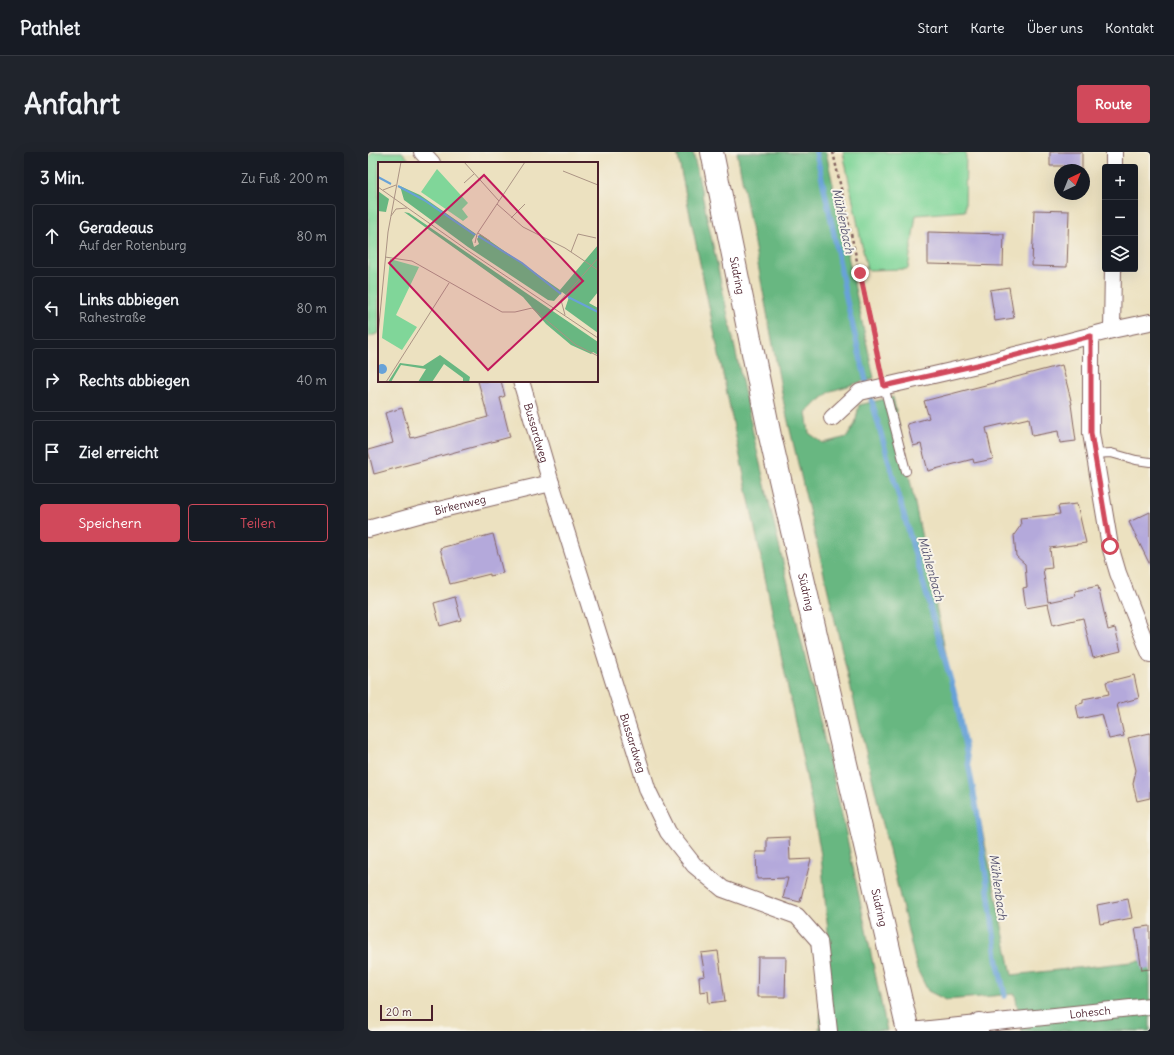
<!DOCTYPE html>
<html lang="de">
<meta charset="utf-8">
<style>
body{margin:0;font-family:Delius,sans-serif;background:#20242c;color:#f1f3f6}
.controls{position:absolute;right:12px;top:12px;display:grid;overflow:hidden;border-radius:4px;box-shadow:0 4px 16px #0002}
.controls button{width:36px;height:36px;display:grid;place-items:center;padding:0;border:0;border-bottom:1px solid #363941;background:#171b24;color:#f1f3f6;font:20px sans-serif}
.compass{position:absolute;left:686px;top:12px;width:36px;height:36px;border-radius:50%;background:#171b24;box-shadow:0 4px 16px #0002;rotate:43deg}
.scale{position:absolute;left:12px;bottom:10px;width:53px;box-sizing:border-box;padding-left:4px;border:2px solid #4a1f2b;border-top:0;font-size:11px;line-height:14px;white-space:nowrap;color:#4a1f2b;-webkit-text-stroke:3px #f7f3e8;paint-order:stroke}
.stop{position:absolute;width:12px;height:12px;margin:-9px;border:3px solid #d1495b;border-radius:50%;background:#fff}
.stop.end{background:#d1495b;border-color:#fff;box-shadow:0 1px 4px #0008}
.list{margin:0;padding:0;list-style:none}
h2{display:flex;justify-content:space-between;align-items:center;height:52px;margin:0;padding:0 16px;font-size:17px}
h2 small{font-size:13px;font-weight:400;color:#9ea1a6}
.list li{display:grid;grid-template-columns:26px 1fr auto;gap:12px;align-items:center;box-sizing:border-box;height:64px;margin:0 8px 8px;padding:0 8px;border:1px solid #363941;border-radius:4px}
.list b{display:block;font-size:15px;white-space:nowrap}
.list p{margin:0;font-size:13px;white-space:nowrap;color:#9ea1a6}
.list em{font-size:13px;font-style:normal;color:#9ea1a6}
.actions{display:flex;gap:8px;padding:12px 16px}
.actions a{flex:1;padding:9px 0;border:1px solid #d1495b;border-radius:4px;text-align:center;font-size:14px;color:#d1495b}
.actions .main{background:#d1495b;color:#fff}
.icon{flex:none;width:22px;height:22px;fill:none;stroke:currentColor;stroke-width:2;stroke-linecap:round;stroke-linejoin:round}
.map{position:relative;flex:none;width:782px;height:879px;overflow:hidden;border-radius:4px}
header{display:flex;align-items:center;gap:24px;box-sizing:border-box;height:56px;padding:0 20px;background:#171b24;border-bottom:1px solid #363941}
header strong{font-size:19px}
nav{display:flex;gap:22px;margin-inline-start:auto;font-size:14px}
.intro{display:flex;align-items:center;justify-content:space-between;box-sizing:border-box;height:96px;padding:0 24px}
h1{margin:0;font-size:28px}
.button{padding:10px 18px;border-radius:4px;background:#d1495b;color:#fff;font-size:14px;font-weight:700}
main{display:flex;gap:24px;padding:0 24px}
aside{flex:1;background:#171b24;border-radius:4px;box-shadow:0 4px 16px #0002}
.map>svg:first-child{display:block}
</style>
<header>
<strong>Pathlet</strong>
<nav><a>Start</a><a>Karte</a><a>Über uns</a><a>Kontakt</a></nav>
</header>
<div class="intro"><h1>Anfahrt</h1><a class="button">Route</a></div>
<main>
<aside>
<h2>3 Min.<small>Zu Fuß · 200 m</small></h2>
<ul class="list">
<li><svg class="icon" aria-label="ahead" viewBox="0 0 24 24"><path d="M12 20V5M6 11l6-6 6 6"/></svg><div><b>Geradeaus</b><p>Auf der Rotenburg</p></div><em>80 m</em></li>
<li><svg class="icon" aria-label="left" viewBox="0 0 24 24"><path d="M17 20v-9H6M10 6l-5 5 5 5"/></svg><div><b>Links abbiegen</b><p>Rahestraße</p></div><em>80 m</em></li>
<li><svg class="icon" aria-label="right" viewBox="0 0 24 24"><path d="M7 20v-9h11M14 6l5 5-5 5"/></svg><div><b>Rechts abbiegen</b></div><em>40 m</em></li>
<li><svg class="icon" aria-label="arrive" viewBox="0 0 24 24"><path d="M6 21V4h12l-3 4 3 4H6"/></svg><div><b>Ziel erreicht</b></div></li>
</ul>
<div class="actions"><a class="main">Speichern</a><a>Teilen</a></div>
</aside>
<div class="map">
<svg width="782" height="879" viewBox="0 0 782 879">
<rect width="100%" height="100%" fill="#f7f3e8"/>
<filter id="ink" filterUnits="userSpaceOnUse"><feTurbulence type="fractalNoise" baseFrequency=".025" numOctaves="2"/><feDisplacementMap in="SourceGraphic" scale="8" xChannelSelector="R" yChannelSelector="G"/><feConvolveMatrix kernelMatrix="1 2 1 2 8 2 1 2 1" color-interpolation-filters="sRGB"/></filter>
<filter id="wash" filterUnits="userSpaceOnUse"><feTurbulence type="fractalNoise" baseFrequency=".012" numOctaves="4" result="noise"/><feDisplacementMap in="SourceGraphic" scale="16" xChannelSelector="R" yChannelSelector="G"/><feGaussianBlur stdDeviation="0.9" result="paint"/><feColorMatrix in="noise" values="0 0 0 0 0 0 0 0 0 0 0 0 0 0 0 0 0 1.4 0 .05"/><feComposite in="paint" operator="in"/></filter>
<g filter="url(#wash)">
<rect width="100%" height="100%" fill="#ece1c0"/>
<g fill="#80d699" stroke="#657a62">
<path d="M5 0H34L44 11H11V181L0 185V5Z"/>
<path d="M475 0H598L597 59 548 63 540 117 499 118Z"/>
</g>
<g fill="#68b781" stroke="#596b56">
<path d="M309 0H325L387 290 476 672 519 879H451L461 791 453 703 440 633Z"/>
<path d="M369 0H458L506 226 463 239 438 260 441 281 455 291 479 285 487 272 491 253 525 245 644 823 782 808V879H654L647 842 578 848 560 839 549 817 416 252Z"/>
</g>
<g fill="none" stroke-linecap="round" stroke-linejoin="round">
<path stroke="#68a2d8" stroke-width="5.5" d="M448 0 465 77 479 150 497 225 588 547 609 658 630 812 637 844"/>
</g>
<g id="blocks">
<g fill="#b4a9db">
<path d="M682 0H714V18H697V14H682Z"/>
<path d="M666 58 701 59 699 115 664 114Z"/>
<path d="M560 80 636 82 635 114 560 112Z"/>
<path d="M641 135 646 166 627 169 622 138Z"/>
<path d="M694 213 704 252H703L708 289 692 291 690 279 664 284 661 266 618 276 625 307 606 311 605 307 560 319 553 292 545 294 539 272 561 266 556 249Z"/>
<path d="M110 229H133L137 244 132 246 142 285 6 322 0 298 25 291 17 261 34 256 43 286 120 265Z"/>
<path d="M709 352 718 391 682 396 684 416 675 417 680 450 708 444 707 439 730 434 740 478 747 476 753 499 725 506 715 466 685 473 680 452 658 456 655 436 659 435 657 412 648 404 647 393 646 383 653 373 652 366 692 362 690 354Z"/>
<path d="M782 360V413L761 370Z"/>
<path d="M125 382 135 421 122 424V422L82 432 72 396Z"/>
<path d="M87 445 93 468 72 474 66 451Z"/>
<path d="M766 523 771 546 749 552 756 584 741 587 734 562 711 567 708 553 715 551V547L741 542 738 530Z"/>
<path d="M782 581V646L769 649 765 632 768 618 760 586Z"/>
<path d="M421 685 422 708 443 707 432 750 415 746 420 726 389 727 388 700H399V686Z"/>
<path d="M760 747 764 766 732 772 729 753Z"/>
<path d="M782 774V817L774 818 767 776Z"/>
<path d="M350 799 357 849 341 851 340 839 332 840 331 825 337 824 333 801Z"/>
<path d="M390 805H418L417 845H389Z"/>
</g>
</g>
</g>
<g filter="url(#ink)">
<use href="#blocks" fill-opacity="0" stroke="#83635f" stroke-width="1"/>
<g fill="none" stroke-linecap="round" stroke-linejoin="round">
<g stroke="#83635f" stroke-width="10">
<g id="lane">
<path d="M516 234 538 319"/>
<path d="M727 302 743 301 768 308 782 310"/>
</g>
</g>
<g stroke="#83635f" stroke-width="18">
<g id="street">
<path d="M54 0 64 11"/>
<path d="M746 15V0"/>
<path d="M744 178 745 117"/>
<path d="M723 184V281L742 394 750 421 782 502"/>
<path id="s1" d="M153 229 183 331 280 639 300 680 326 713 355 737 429 764 451 789 461 879"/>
<path d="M464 266 492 240 609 213 744 178 782 170"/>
<path id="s2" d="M0 377 54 362 183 331"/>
<path id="s3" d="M543 879 782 854"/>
</g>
</g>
<g stroke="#83635f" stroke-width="24">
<g id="secondary">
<path id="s4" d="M344 0 402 284 540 879"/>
<path d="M605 879 612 872"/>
</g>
</g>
<path stroke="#83635f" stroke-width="2.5" stroke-dasharray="3 3" stroke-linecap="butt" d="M465 0 513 218"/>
<use href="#lane" stroke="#fff" stroke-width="8"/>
<use href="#street" stroke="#fff" stroke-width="16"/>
<use href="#secondary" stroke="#fff" stroke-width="22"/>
</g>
</g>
<g fill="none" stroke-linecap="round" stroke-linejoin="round" filter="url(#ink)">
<path stroke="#d1495b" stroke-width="5" d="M492 121 516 234 609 213 723 184V281L742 394"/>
</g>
<g text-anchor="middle" stroke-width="4" stroke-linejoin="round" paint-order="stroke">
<g font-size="11" fill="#4a1f2b" stroke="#f7f3e8">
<text dy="4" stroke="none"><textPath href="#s4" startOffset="126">Südring</textPath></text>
<text dy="4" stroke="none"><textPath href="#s1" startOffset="54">Bussardweg</textPath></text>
<text dy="4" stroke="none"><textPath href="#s2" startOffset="95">Birkenweg</textPath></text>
<text dy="4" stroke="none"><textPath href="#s4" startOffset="450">Südring</textPath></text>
<text dy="4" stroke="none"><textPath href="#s1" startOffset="379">Bussardweg</textPath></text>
<text dy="4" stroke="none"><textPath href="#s4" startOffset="774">Südring</textPath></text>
<text dy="4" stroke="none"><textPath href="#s3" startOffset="180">Lohesch</textPath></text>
</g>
<g font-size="12" font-style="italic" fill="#565370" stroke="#f7f3e8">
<text transform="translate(475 69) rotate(78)" y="4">Mühlenbach</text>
<text transform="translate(563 417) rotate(74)" y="4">Mühlenbach</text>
<text transform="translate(630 735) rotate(82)" y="4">Mühlenbach</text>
</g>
</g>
<g transform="translate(10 10)">
<rect width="220" height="220" fill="#ece1c0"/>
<path d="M59 7 90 41 84 47 90 55 85 59 43 30ZM12 97 41 105 18 153 39 165 24 188 4 176Z" fill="#80d699"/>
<path d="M22 24 42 33 98 72 94 78 96 85 101 82 99 77 102 72 182 128 220 83V130L211 141 220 146V171L187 147 191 135 184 130 176 139 170 138 90 85 26 38ZM0 29 11 37 8 50 0 49ZM26 50 31 51 220 180V193L215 190 213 192 193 183 168 162 145 135ZM62 193 92 215 91 220H85V216L66 202 54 220H40L48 207 23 203 13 220H10L22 201 45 204Z" fill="#68b781"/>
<path d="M-1 207a5 5 0 1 1 10 0a5 5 0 1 1-10 0Z" fill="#68a2d8"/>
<path fill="none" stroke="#68a2d8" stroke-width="2" d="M0 15 13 22M20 24 46 38 97 73M100 74 144 101 183 132M190 135 220 150"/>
<path fill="none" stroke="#ab9384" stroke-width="1" d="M86 0 121 39M185 9 220 23M86 21 96 12M0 25 92 90 220 176M5 28 18 23M119 42 145 65 187 86 220 108M13 54 18 47 29 46M133 56 147 42M100 71 112 79M97 81 99 72 147 0M193 90 200 72 218 76M7 95 34 99 124 150H137L154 146 198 183 220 194M183 138 187 153M175 147 220 96M0 173 10 70 23 0M8 220 71 121"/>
<path fill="#c2185b" fill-opacity="0.15" stroke="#c2185b" stroke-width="2" d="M106 13 205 119 110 208 11 101Z"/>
<rect width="220" height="220" fill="none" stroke="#4a1f2b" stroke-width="2"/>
</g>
</svg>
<div class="controls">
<button>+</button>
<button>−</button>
<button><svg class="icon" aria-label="layers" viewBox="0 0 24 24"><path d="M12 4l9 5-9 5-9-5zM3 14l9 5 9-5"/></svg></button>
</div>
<svg class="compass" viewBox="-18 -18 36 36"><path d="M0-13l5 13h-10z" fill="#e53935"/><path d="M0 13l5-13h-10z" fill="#9ea1a6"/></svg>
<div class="scale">20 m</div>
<div class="stop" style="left:742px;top:394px"></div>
<div class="stop end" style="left:492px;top:121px"></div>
</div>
</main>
